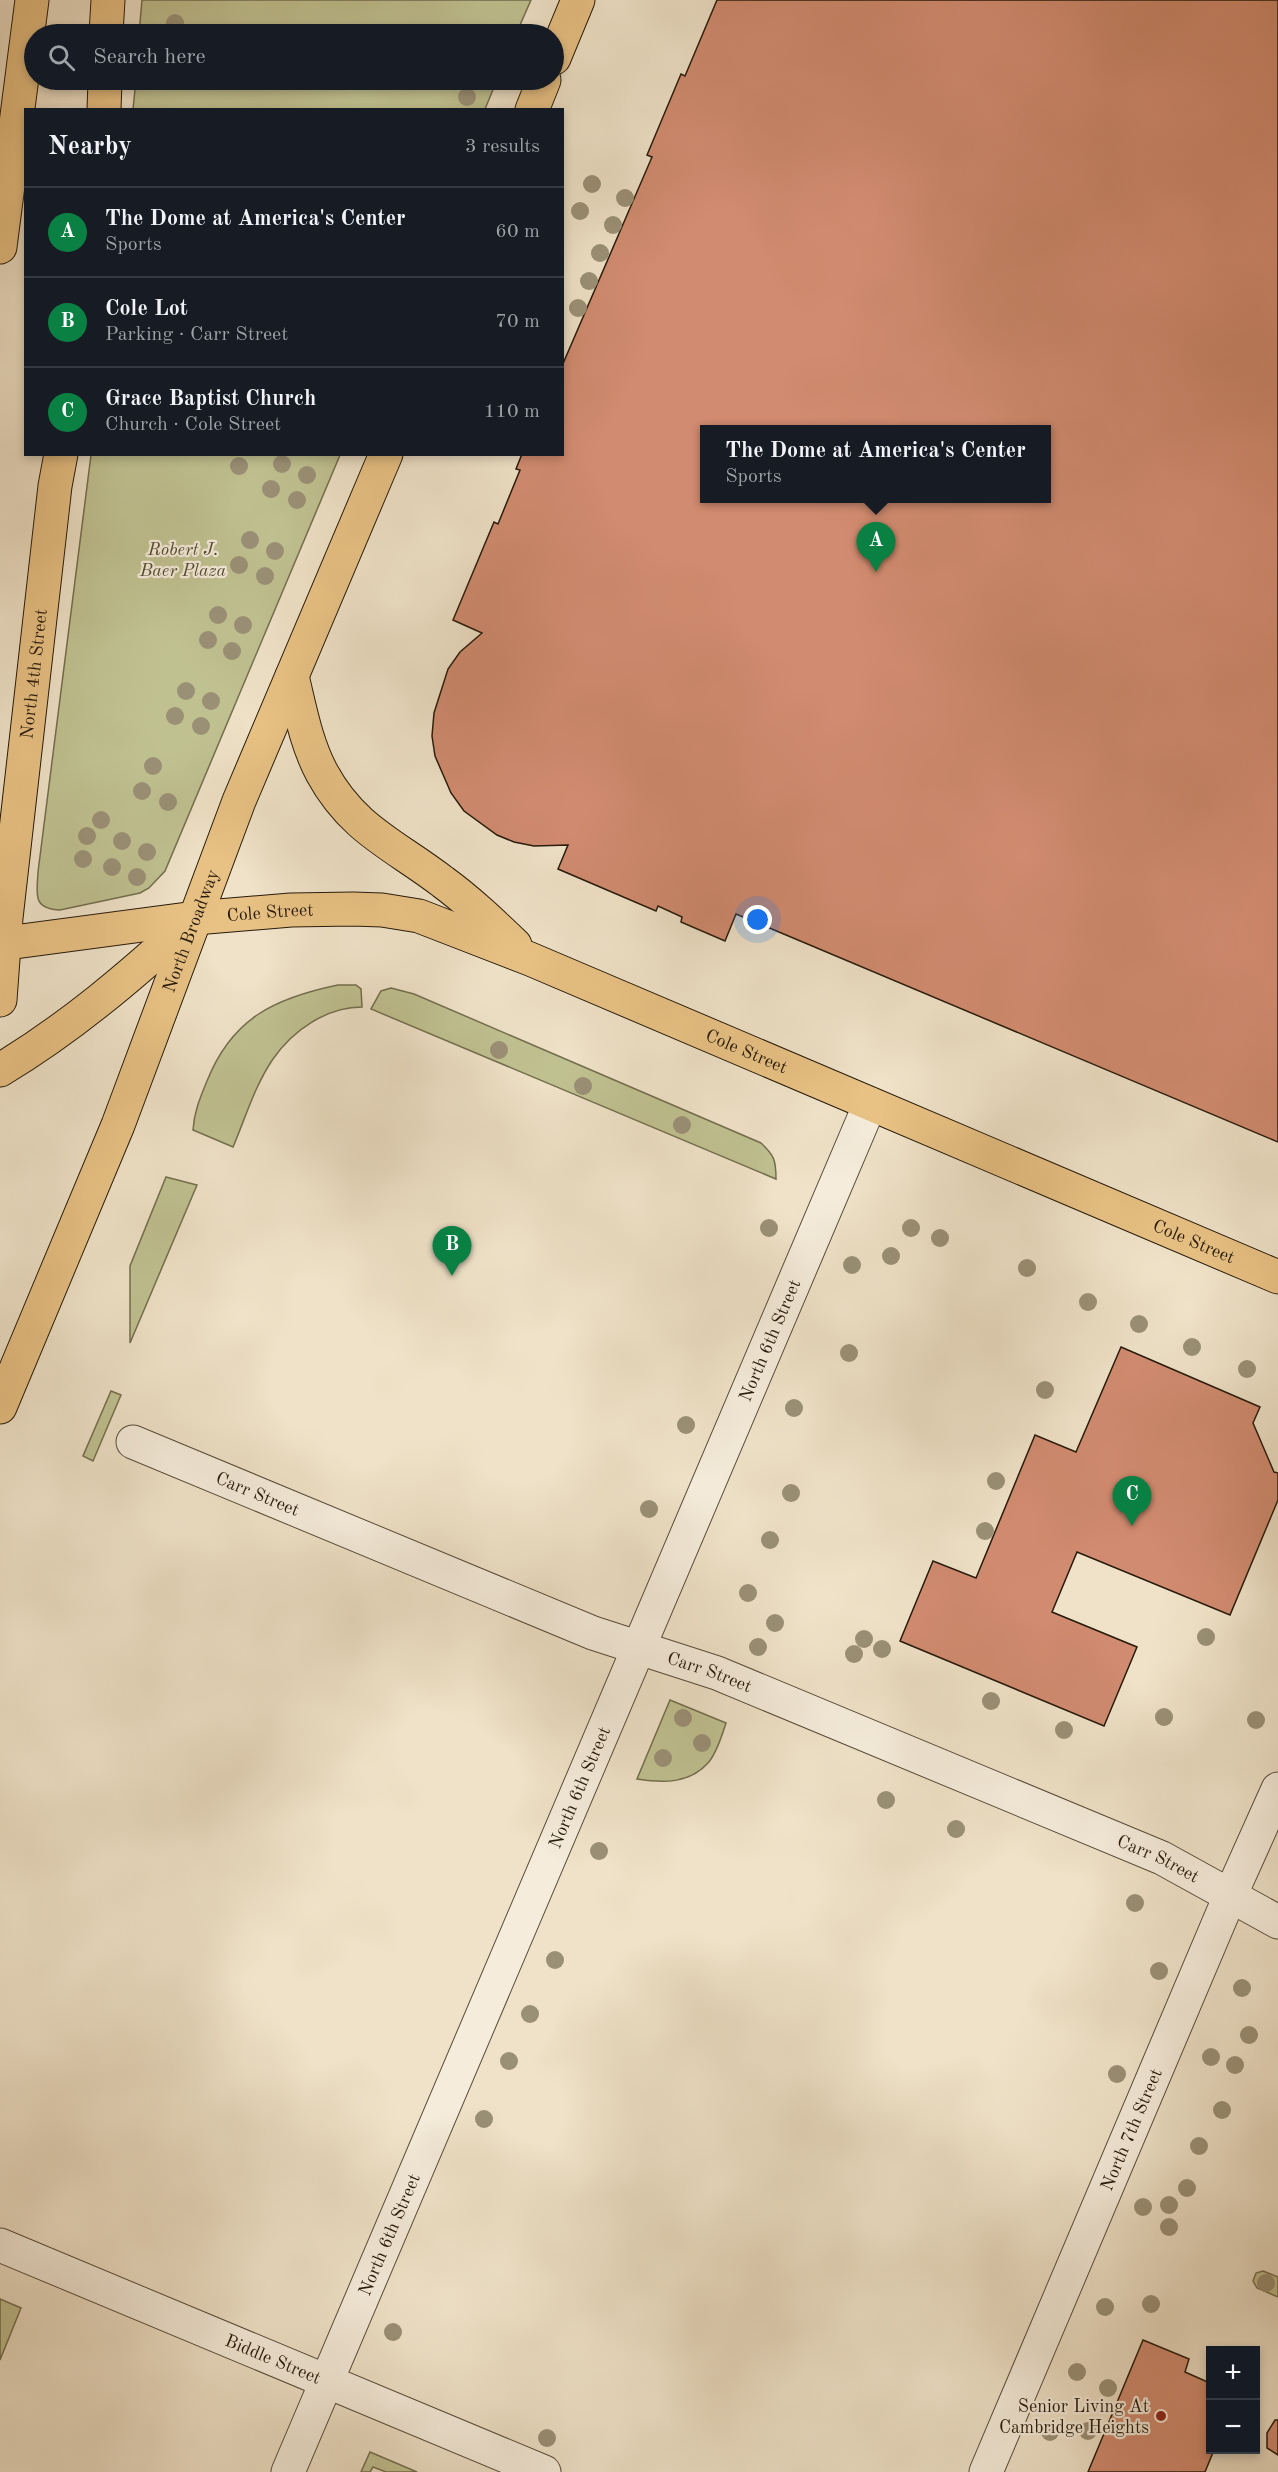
<!DOCTYPE html>
<meta charset="utf-8">
<style>
body{margin:0;font-family:"Old Standard TT",serif;background:#242831;color:#f1f3f6}
.controls{position:absolute;right:18px;bottom:18px;display:grid;overflow:hidden;border-radius:0px;box-shadow:0 3px 9px #0003}
.controls button{width:54px;height:54px;display:grid;place-items:center;padding:0;border:0;border-bottom:2px solid #363941;background:#171b24;color:#f1f3f6;font:30px sans-serif}
.you{position:absolute;left:758px;top:920px;width:21px;height:21px;margin:-15px;border:4px solid #fff;border-radius:50%;background:#1a73e8;box-shadow:0 0 0 9px #1a73e833}
.badge{display:grid;place-items:center;width:39px;height:39px;border-radius:50%;background:#0b8043;color:#fff;font-size:20px;font-weight:700}
.pin{position:absolute;translate:-50% -50px;filter:drop-shadow(0 2px 3px #0008)}
.pin::after{content:'';position:absolute;top:32px;width:21px;height:18px;background:inherit;clip-path:polygon(0 0,100% 0,50% 100%)}
.popup{position:absolute;left:700px;top:425px;width:351px;height:78px;box-sizing:border-box;display:grid;place-content:center;border-radius:0px;background:#171b24;filter:drop-shadow(0 2px 4px #0005);font-size:20px;white-space:nowrap;color:#9ea1a6}
.popup b{font-size:22px;color:#f1f3f6}
.popup::after{content:'';position:absolute;left:50%;top:100%;margin-left:-12px;border:12px solid transparent;border-top-color:#171b24}
.list{margin:0;padding:0;list-style:none}
h2{display:flex;justify-content:space-between;align-items:center;height:78px;margin:0;padding:0 24px;font-size:26px}
h2 small{font-size:20px;font-weight:400;color:#9ea1a6}
.list li{display:grid;grid-template-columns:39px 1fr auto;gap:18px;align-items:center;box-sizing:border-box;height:90px;padding:0 24px;border-top:2px solid #363941}
.list b{display:block;font-size:22px;white-space:nowrap}
.list p{margin:0;font-size:20px;white-space:nowrap;color:#9ea1a6}
.list em{font-size:20px;font-style:normal;color:#9ea1a6}
.icon{flex:none;width:33px;height:33px;fill:none;stroke:currentColor;stroke-width:2;stroke-linecap:round;stroke-linejoin:round}
.map{position:relative;flex:none;width:1278px;height:2472px;overflow:hidden}
.search{position:absolute;background:#171b24;box-shadow:0 3px 9px #0003;left:24px;top:24px;width:540px;height:66px;display:flex;align-items:center;gap:15px;box-sizing:border-box;padding:0 21px;border-radius:33px;color:#9ea1a6;font-size:22px}
.panel{position:absolute;background:#171b24;box-shadow:0 3px 9px #0003;left:24px;top:108px;width:540px;height:348px;border-radius:0px}
.map>svg:first-child{display:block}
</style>
<div class="map">
<svg width="1278" height="2472" viewBox="0 0 1278 2472">
<rect width="100%" height="100%" fill="#efe2c8"/>
<filter id="stains"><feTurbulence type="fractalNoise" baseFrequency=".00333" numOctaves="4"/><feColorMatrix values="0 0 0 0 .2 0 0 0 0 .09 0 0 0 0 .02 0 0 0 .5 -.17"/></filter>
<radialGradient id="worn" r=".72"><stop offset=".6" stop-color="#630" stop-opacity="0"/><stop offset="1" stop-color="#630" stop-opacity=".3"/></radialGradient>
<g fill="#c0c191" stroke="#736e4e" stroke-width="1.5">
<path d="M142 0H531L516 34H139Z"/>
<path d="M136 80H497L485 109H133Z"/>
<path d="M91 455H340L165 871 149 888 140 893 60 910C32 909 37 894 38 872Z"/>
<path d="M338 985H356L361 989 362 1007C327 1007 293 1030 273 1059 255 1085 245 1119 233 1147L193 1130C194 1112 200 1098 207 1081 232 1018 275 998 338 985Z"/>
<path d="M391 988 414 994 761 1143C774 1155 776 1160 776 1179L371 1009 381 991Z"/>
<path d="M166 1177 197 1185 130 1343V1266Z"/>
<path d="M111 1391 121 1395 93 1461 83 1456Z"/>
<path d="M670 1700 726 1723C722 1735 717 1753 708 1763 689 1784 663 1783 637 1779Z"/>
<path d="M1263 2271 1278 2277V2297L1257 2288 1253 2281 1256 2273Z"/>
<path d="M0 2299 21 2308 0 2360Z"/>
<path d="M370 2452 417 2472H386L373 2467 370 2472H361Z"/>
</g>
<g fill="#d18b70" stroke="#261a0b" stroke-width="1.5" fill-rule="evenodd">
<path d="M717 0H1278V1142L736 914 725 941 681 922 682 917 658 906 656 911 558 869 568 845 534 846 514 842 497 835 464 811 451 793 435 756 432 736 434 713 448 669 460 652 482 633 453 620 494 522 498 524 520 470 516 469 522 454H562V366L652 157 647 155 681 74 685 76ZM705 430H1047V498H705Z"/>
<path d="M1121 1347 1260 1407 1253 1423 1274 1472 1278 1473V1500L1230 1615 1077 1552 1052 1612 1137 1647 1104 1726 900 1641 933 1561 976 1578 1035 1435 1076 1452Z"/>
<path d="M1143 2340 1189 2359 1185 2372 1210 2383V2450H1214L1205 2472H1088Z"/>
<path d="M1275 2420H1278V2455L1267 2448V2433Z"/>
</g>
<g fill="none" stroke-linecap="round" stroke-linejoin="round">
<g stroke="#584c3a" stroke-width="35">
<g id="minor">
<path id="s1" d="M133 1442 593 1633 717 1673 1162 1858 1278 1922"/>
<path id="s2" d="M0 2245 544 2472"/>
<path id="s3" d="M288 2472 870 1104"/>
<path id="s4" d="M986 2472 1230 1896 1278 1789"/>
</g>
</g>
<g stroke="#261a0b" stroke-width="35">
<g id="major">
<path d="M106 34 108 0"/>
<path d="M554 58 578 0"/>
<path d="M104 110 105 80"/>
<path d="M532 110 544 80"/>
<path d="M292 676C300 709 306 743 322 773 353 830 395 845 443 882 469 901 492 923 515 945"/>
<path id="s5" d="M0 944 195 918 291 910 353 909 382 910 419 916 530 959 1278 1277"/>
<path id="s6" d="M0 1000 6 918 55 486 61 454"/>
<path d="M0 1070C70 1028 131 976 191 921"/>
<path id="s7" d="M0 1407 118 1125 239 801 386 454"/>
</g>
</g>
<g stroke="#261a0b" stroke-width="35">
<path id="highway" d="M0 247 32 0"/>
</g>
<use href="#minor" stroke="#f5ecdb" stroke-width="33"/>
<use href="#major" stroke="#e8c184" stroke-width="33"/>
<use href="#highway" stroke="#e8c184" stroke-width="33"/>
</g>
<g fill="#9a9076">
<circle cx="175" cy="23" r="9"/>
<circle cx="467" cy="97" r="9"/>
<circle cx="592" cy="184" r="9"/>
<circle cx="625" cy="198" r="9"/>
<circle cx="580" cy="211" r="9"/>
<circle cx="613" cy="225" r="9"/>
<circle cx="600" cy="253" r="9"/>
<circle cx="589" cy="281" r="9"/>
<circle cx="578" cy="308" r="9"/>
<circle cx="282" cy="464" r="9"/>
<circle cx="239" cy="466" r="9"/>
<circle cx="307" cy="475" r="9"/>
<circle cx="271" cy="489" r="9"/>
<circle cx="297" cy="500" r="9"/>
<circle cx="250" cy="540" r="9"/>
<circle cx="275" cy="551" r="9"/>
<circle cx="239" cy="565" r="9"/>
<circle cx="265" cy="576" r="9"/>
<circle cx="218" cy="615" r="9"/>
<circle cx="243" cy="625" r="9"/>
<circle cx="208" cy="640" r="9"/>
<circle cx="232" cy="651" r="9"/>
<circle cx="186" cy="691" r="9"/>
<circle cx="211" cy="701" r="9"/>
<circle cx="175" cy="716" r="9"/>
<circle cx="201" cy="726" r="9"/>
<circle cx="153" cy="766" r="9"/>
<circle cx="142" cy="791" r="9"/>
<circle cx="168" cy="802" r="9"/>
<circle cx="101" cy="820" r="9"/>
<circle cx="87" cy="836" r="9"/>
<circle cx="122" cy="841" r="9"/>
<circle cx="147" cy="852" r="9"/>
<circle cx="83" cy="859" r="9"/>
<circle cx="112" cy="867" r="9"/>
<circle cx="137" cy="877" r="9"/>
<circle cx="499" cy="1050" r="9"/>
<circle cx="583" cy="1086" r="9"/>
<circle cx="682" cy="1125" r="9"/>
<circle cx="769" cy="1228" r="9"/>
<circle cx="911" cy="1228" r="9"/>
<circle cx="940" cy="1238" r="9"/>
<circle cx="891" cy="1256" r="9"/>
<circle cx="852" cy="1265" r="9"/>
<circle cx="1027" cy="1268" r="9"/>
<circle cx="1088" cy="1302" r="9"/>
<circle cx="1139" cy="1324" r="9"/>
<circle cx="1192" cy="1347" r="9"/>
<circle cx="849" cy="1353" r="9"/>
<circle cx="1247" cy="1369" r="9"/>
<circle cx="1045" cy="1390" r="9"/>
<circle cx="794" cy="1408" r="9"/>
<circle cx="686" cy="1425" r="9"/>
<circle cx="996" cy="1481" r="9"/>
<circle cx="791" cy="1493" r="9"/>
<circle cx="649" cy="1509" r="9"/>
<circle cx="985" cy="1531" r="9"/>
<circle cx="770" cy="1540" r="9"/>
<circle cx="748" cy="1593" r="9"/>
<circle cx="775" cy="1623" r="9"/>
<circle cx="1206" cy="1637" r="9"/>
<circle cx="864" cy="1639" r="9"/>
<circle cx="758" cy="1647" r="9"/>
<circle cx="882" cy="1649" r="9"/>
<circle cx="854" cy="1654" r="9"/>
<circle cx="991" cy="1701" r="9"/>
<circle cx="1164" cy="1717" r="9"/>
<circle cx="683" cy="1718" r="9"/>
<circle cx="1256" cy="1720" r="9"/>
<circle cx="1064" cy="1730" r="9"/>
<circle cx="702" cy="1743" r="9"/>
<circle cx="663" cy="1758" r="9"/>
<circle cx="886" cy="1800" r="9"/>
<circle cx="956" cy="1829" r="9"/>
<circle cx="599" cy="1851" r="9"/>
<circle cx="1135" cy="1903" r="9"/>
<circle cx="555" cy="1960" r="9"/>
<circle cx="1159" cy="1971" r="9"/>
<circle cx="1242" cy="1988" r="9"/>
<circle cx="530" cy="2014" r="9"/>
<circle cx="1249" cy="2035" r="9"/>
<circle cx="1211" cy="2057" r="9"/>
<circle cx="509" cy="2061" r="9"/>
<circle cx="1235" cy="2065" r="9"/>
<circle cx="1117" cy="2074" r="9"/>
<circle cx="1222" cy="2110" r="9"/>
<circle cx="484" cy="2119" r="9"/>
<circle cx="1199" cy="2146" r="9"/>
<circle cx="1187" cy="2188" r="9"/>
<circle cx="1169" cy="2205" r="9"/>
<circle cx="1143" cy="2207" r="9"/>
<circle cx="1169" cy="2227" r="9"/>
<circle cx="1266" cy="2283" r="9"/>
<circle cx="1151" cy="2304" r="9"/>
<circle cx="1105" cy="2307" r="9"/>
<circle cx="393" cy="2332" r="9"/>
<circle cx="1077" cy="2372" r="9"/>
<circle cx="1108" cy="2388" r="9"/>
<circle cx="1088" cy="2431" r="9"/>
<circle cx="1050" cy="2432" r="9"/>
<circle cx="547" cy="2438" r="9"/>
</g>
<circle fill="#8f2418" stroke="#f5ecdb" stroke-width="2" cx="1161" cy="2416" r="6"/>
<g text-anchor="middle" stroke-width="4.5" stroke-linejoin="round" paint-order="stroke">
<g font-size="18" font-style="italic" fill="#544c33" stroke="#f5ecdb">
<text x="183" y="555">Robert J.<tspan x="183" dy="21">Baer Plaza</tspan></text>
</g>
<g font-size="18" fill="#261a0b" stroke="#f5ecdb">
<text dy="6" stroke="none"><textPath href="#s6" startOffset="328">North 4th Street</textPath></text>
<text dy="6" stroke="none"><textPath href="#s5" startOffset="272">Cole Street</textPath></text>
<text dy="6" stroke="none"><textPath href="#s7" startOffset="513">North Broadway</textPath></text>
<text dy="6" stroke="none"><textPath href="#s5" startOffset="776">Cole Street</textPath></text>
<text dy="6" stroke="none"><textPath href="#s5" startOffset="1262">Cole Street</textPath></text>
<text dy="6" stroke="none"><textPath href="#s3" startOffset="1230">North 6th Street</textPath></text>
<text dy="6" stroke="none"><textPath href="#s1" startOffset="135">Carr Street</textPath></text>
<text dy="6" stroke="none"><textPath href="#s1" startOffset="621">Carr Street</textPath></text>
<text dy="6" stroke="none"><textPath href="#s3" startOffset="744">North 6th Street</textPath></text>
<text dy="6" stroke="none"><textPath href="#s1" startOffset="1107">Carr Street</textPath></text>
<text dy="6" stroke="none"><textPath href="#s4" startOffset="372">North 7th Street</textPath></text>
<text dy="6" stroke="none"><textPath href="#s3" startOffset="258">North 6th Street</textPath></text>
<text dy="6" stroke="none"><textPath href="#s2" startOffset="296">Biddle Street</textPath></text>
</g>
<g font-size="18" fill="#261a0b" stroke="#f5ecdb" text-anchor="end">
<text x="1149" y="2412">Senior Living At<tspan x="1149" dy="21">Cambridge Heights</tspan></text>
</g>
</g>
<rect width="100%" height="100%" filter="url(#stains)"/>
<rect width="100%" height="100%" fill="url(#worn)"/>
</svg>
<div class="controls">
<button>+</button>
<button>−</button>
</div>
<div class="you"></div>
<div class="pin badge" style="left:876px;top:572px">A</div>
<div class="popup"><b>The Dome at America's Center</b>Sports</div>
<div class="pin badge" style="left:452px;top:1276px">B</div>
<div class="pin badge" style="left:1132px;top:1526px">C</div>
<div class="search"><svg class="icon" aria-label="search" viewBox="0 0 24 24"><circle cx="10" cy="10" r="6"/><path d="M15 15l6 6"/></svg>Search here</div>
<section class="panel">
<h2>Nearby<small>3 results</small></h2>
<ul class="list">
<li><span class="badge">A</span><div><b>The Dome at America's Center</b><p>Sports</p></div><em>60 m</em></li>
<li><span class="badge">B</span><div><b>Cole Lot</b><p>Parking · Carr Street</p></div><em>70 m</em></li>
<li><span class="badge">C</span><div><b>Grace Baptist Church</b><p>Church · Cole Street</p></div><em>110 m</em></li>
</ul>
</section>
</div>
